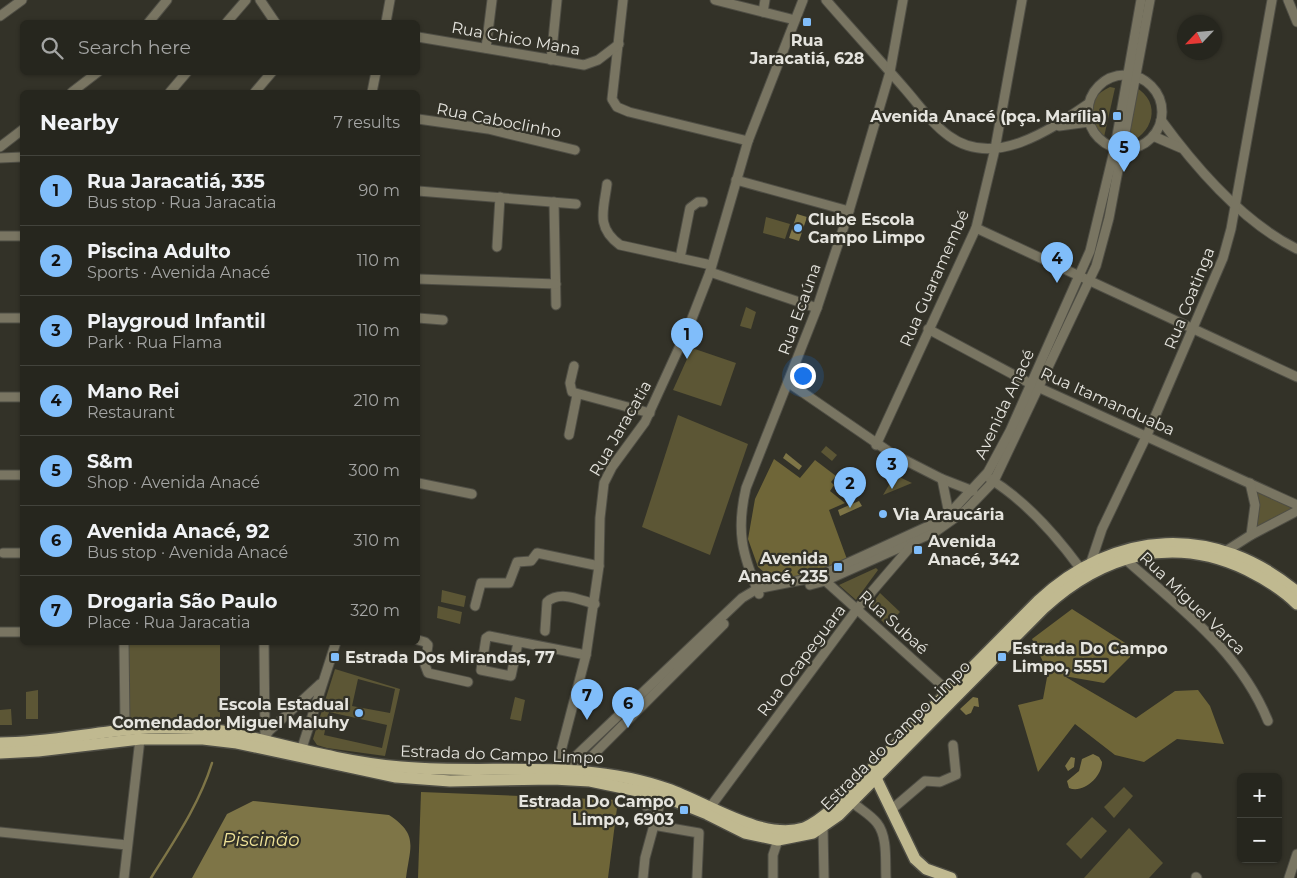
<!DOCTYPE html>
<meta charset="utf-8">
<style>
body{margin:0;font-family:Montserrat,sans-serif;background:#2e2e27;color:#f1f3f6}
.controls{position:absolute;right:15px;bottom:15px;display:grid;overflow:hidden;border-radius:8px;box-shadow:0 1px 4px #0004}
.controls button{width:45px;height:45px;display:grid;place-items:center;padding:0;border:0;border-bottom:1px solid #42433c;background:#26261e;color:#f1f3f6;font:25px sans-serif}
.compass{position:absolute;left:1177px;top:15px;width:45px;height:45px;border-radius:50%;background:#26261e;box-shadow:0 1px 4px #0004;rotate:244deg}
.you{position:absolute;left:802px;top:375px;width:18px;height:18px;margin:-12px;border:4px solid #fff;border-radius:50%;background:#1a73e8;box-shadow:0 0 0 8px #1a73e833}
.badge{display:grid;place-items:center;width:32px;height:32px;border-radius:50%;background:#80bdfa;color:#111;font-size:16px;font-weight:700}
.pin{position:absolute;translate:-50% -41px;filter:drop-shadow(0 1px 2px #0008)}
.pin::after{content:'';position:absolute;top:26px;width:18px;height:15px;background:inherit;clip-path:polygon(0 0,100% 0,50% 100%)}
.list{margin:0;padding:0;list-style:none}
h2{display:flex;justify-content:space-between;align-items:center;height:65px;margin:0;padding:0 20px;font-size:21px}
h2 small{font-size:16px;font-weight:400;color:#a4a5a4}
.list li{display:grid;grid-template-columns:32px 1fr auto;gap:15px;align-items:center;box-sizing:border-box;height:70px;padding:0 20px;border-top:1px solid #42433c}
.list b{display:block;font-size:19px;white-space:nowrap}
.list p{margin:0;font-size:16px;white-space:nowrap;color:#a4a5a4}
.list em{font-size:16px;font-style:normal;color:#a4a5a4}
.icon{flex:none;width:28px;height:28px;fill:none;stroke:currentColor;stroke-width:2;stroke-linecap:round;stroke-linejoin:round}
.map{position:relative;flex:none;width:1297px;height:878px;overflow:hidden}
.search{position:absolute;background:#26261e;box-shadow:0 1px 4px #0004;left:20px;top:20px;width:400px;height:55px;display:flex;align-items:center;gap:12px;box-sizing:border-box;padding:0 18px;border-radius:8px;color:#a4a5a4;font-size:19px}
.panel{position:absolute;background:#26261e;box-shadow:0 1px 4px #0004;left:20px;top:90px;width:400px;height:555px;border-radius:8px}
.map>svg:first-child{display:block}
</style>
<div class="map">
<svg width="1297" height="878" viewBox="0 0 1297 878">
<rect width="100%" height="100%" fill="#333228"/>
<g fill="#5c5635" fill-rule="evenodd">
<path d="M1110 87 1115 88 1104 137C1078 123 1086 98 1110 87Z"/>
<path d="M1135 87C1163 102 1153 136 1125 144Z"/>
<path d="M766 217 790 224 785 239 763 233Z"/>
<path d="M746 307 756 312 751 329 740 326Z"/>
<path d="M692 348 736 363 721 406 673 390Z"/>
<path d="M678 415 748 444 710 555 642 527Z"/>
<path d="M826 446 837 455 832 461 821 452Z"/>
<path d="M895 475 912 483 883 495Z"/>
<path d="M1257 488 1297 507 1253 532Z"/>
<path d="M876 568 878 570 856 600 839 585Z"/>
<path d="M442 590 466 596 464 607 441 602Z"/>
<path d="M880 593 900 612 887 626 869 608Z"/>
<path d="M438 606 462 612 460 624 437 618Z"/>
<path d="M125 643H220V719L125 718Z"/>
<path d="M335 669 400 689 385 756 327 748 317 745 313 739ZM358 679 395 689 390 713 352 706ZM329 712 387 725 382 748 324 735Z"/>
<path d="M38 690V719H26V692Z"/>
<path d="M515 697 525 700 521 721 510 719Z"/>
<path d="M11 709 12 725H0V710Z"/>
<path d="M1124 787 1133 796 1114 818 1104 807Z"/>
<path d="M1092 817 1107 831 1081 859 1066 844Z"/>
<path d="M1129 828 1163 863 1149 878H1084Z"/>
</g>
<g fill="#6f6638">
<path d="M774 459 800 478 815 460 836 476 831 482 834 485 830 491 845 503 829 510 848 562 796 577 771 578 758 567 748 539 755 499Z"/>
<path d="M1072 609 1130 646V657L1104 683 1064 676 1136 718 1175 691 1198 690 1210 706 1224 744 1177 739 1144 762 1115 755 1075 724 1038 772 1018 705 1043 699 1048 672 1032 639Z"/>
<path d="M421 792 618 800 608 878H418Z"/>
</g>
<g fill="#7e7547">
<path d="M797 214 807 217 799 241 789 238Z"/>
<path d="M786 453 802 466 799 470 783 458Z"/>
<path d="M859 501 862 506 840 516 838 510Z"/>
<path d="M973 697 978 698 979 707 974 706 971 713 966 715 960 709Z"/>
<path d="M1093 754 1099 757 1102 762C1102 777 1083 794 1069 788L1067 781 1079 771 1082 759Z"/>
<path d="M1071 757 1075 758 1074 767 1068 771 1065 766Z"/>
<path d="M253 801 389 815C419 835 410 846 406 878H192L227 814Z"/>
</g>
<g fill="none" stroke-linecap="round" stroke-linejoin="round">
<path stroke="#7e7547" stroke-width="2.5" d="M151 878C174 841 199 805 212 763"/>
<path stroke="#4e4d43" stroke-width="9" stroke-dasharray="9 4.5" stroke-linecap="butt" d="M646 806 650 818"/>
<g stroke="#4f4e45" stroke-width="11">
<g id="minor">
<path d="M260 0 275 22"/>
<path d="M623 0 612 99 617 107 629 112 748 141"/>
<path d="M715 0 795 20"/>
<path d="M826 0C852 30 879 59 905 89 919 105 932 124 949 136 994 169 1050 130 1088 104"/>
<path d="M1288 0 1297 22"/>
<path d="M763 12 765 0"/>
<path d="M0 16 22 0"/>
<path d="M149 22 167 0"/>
<path d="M227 22 246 0"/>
<path d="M386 22 390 0"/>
<path d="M418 37 584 65 598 60 619 44"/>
<path d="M486 48 492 0"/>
<path d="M551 60 557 0"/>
<circle cx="1125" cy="112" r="37"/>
<path d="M72 92 98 72"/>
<path d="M170 92 187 72"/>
<path d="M255 92 272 72"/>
<path d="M372 92 376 72"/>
<path d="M418 119 488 129 575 150"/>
<path d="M1161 120C1196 168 1244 223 1297 249"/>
<path d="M1059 126 1089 122"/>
<path d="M1153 136 1181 148"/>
<path d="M0 147 22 130"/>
<path d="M0 158 22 157"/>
<path d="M736 180 849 211"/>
<path d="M607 184C604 209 595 227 620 245L711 265"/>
<path d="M418 191 576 204"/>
<path d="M554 202 556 305"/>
<path d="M976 228 1297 377"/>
<path d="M0 236H22"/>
<path d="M497 247 500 197"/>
<path d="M680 258 690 208 698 202H703"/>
<path d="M710 272 817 308"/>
<path d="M418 279 556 284"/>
<path d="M0 318H22"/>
<path d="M418 318 443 320"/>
<path d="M928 329 1031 384 1297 505"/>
<path d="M574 366 570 383 572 392 650 413"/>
<path d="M789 383 891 453 942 479 973 491"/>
<path d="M0 397H22"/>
<path d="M569 435 577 395"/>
<path d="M876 445 976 228 995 149 1022 0"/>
<path d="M0 475H22"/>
<path d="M942 479 949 514"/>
<path d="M990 479C1026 501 1055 534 1080 568"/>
<path d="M418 483 472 494"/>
<path d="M1250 483 1255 505 1251 535"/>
<path d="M1226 551 1251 535 1297 511"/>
<path d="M3 553H22"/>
<path d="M1125 559C1179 607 1240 651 1268 721"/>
<path d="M1091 562 1102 529 1147 435 1223 258 1231 229 1272 0"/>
<path d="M822 578 948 691"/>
<path d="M810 585 825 581 935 532 966 510 994 481 1096 266 1109 218 1150 0"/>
<path d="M759 594C742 554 736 531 746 488L817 308 849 211 890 72 903 0"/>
<path d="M475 606 481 583H509L517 562 531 561 537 553 599 566"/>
<path d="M545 631 547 602C560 590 580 600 595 604"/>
<path d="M0 632H22"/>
<path d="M418 640 425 642 428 645 425 665 428 673 468 682"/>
<path d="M124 642 125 723"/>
<path d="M264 642 265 735"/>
<path d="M518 643 511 676 481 670 486 638 489 636 586 655"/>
<path d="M265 737 269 731 320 684"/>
<path d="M300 754 336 642"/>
<path d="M556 770 586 655 599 566 600 518 604 483 612 467 645 422 689 326 710 272 748 141 803 0"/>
<path d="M558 773 742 598 757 589 817 577 935 523 949 514 988 472 1010 431 1090 251 1115 147 1141 0"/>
<path d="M574 774 724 624"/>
<path d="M852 802C860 809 871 815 877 823 888 837 885 861 886 878"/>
<path d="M646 806 647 792"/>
<path d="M711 806 857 609 911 546"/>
<path d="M891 810 925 781 940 782 956 775 953 745"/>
<path d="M653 825 699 833 697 878"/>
<path d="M823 828 824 878"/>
<path d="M0 832 127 845"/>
<path d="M1196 877 1197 878"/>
<path d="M124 878 140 739"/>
<path d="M643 878 645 858 662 796"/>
<path d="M773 878V855L778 840"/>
<path d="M1289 878 1297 854"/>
</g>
</g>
<g stroke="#4f4e45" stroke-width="14">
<g id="major">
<path d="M0 743C45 743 89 733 134 729 163 726 194 728 223 731 282 744 341 762 401 767 490 775 582 758 668 789 708 803 762 841 804 828 814 824 824 816 832 809L1038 601C1115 529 1215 523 1297 592"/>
<path d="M0 753 38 751 140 739H203L237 743 396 777 450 781 553 779 590 781 662 796 707 814 745 833 778 840 813 833 839 815 1044 608C1102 555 1172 534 1247 570 1265 579 1282 589 1297 604"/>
<path d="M873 772 915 859 926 869 951 878"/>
</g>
</g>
<use href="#minor" stroke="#797562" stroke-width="9"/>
<use href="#major" stroke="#c0b990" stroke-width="11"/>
</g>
<g fill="#80bdfa" stroke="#333228" stroke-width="2">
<rect x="802" y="17" width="10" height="10" rx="2.5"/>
<rect x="1112" y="111" width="10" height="10" rx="2.5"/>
<circle cx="798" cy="228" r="5"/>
<circle cx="883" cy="514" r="5"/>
<rect x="913" y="545" width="10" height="10" rx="2.5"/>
<rect x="833" y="562" width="10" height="10" rx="2.5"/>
<rect x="330" y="652" width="10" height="10" rx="2.5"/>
<rect x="997" y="652" width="10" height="10" rx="2.5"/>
<circle cx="359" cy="713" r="5"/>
<rect x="679" y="805" width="10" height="10" rx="2.5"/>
</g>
<g text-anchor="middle" stroke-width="4.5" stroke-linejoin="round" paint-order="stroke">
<g font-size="16" fill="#e5e4de" stroke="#333228">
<text transform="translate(516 38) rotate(10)" y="6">Rua Chico Mana</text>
<text transform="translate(499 120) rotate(11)" y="6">Rua Caboclinho</text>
<text transform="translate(934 278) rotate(-66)" y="6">Rua Guaramembé</text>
<text transform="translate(1189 298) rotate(-68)" y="6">Rua Coatinga</text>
<text transform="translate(799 309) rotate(-70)" y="6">Rua Ecaúna</text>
<text transform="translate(1108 401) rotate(24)" y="6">Rua Itamanduaba</text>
<text transform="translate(1004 404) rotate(-65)" y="6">Avenida Anacé</text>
<text transform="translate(620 428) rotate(-60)" y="6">Rua Jaracatia</text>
<text transform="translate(1193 603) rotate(44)" y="6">Rua Miguel Varca</text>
<text transform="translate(894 622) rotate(42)" y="6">Rua Subaé</text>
<text transform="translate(801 660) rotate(-53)" y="6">Rua Ocapeguara</text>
<text transform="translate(895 735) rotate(-45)" y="6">Estrada do Campo Limpo</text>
<text transform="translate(502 754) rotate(2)" y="6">Estrada do Campo Limpo</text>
</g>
<g font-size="16" font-weight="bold" fill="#e5e4de" stroke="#333228" text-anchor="start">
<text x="807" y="46" text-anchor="middle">Rua<tspan x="807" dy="18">Jaracatiá, 628</tspan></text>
<text x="1107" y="122" text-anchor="end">Avenida Anacé (pça. Marília)</text>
<text x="808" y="225">Clube Escola<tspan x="808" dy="18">Campo Limpo</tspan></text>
<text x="893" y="520">Via Araucária</text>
<text x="928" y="547">Avenida<tspan x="928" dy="18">Anacé, 342</tspan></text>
<text x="828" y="564" text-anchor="end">Avenida<tspan x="828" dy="18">Anacé, 235</tspan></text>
<text x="1012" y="654">Estrada Do Campo<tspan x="1012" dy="18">Limpo, 5551</tspan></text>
<text x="345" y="663">Estrada Dos Mirandas, 77</text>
<text x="349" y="710" text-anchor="end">Escola Estadual<tspan x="349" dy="18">Comendador Miguel Maluhy</tspan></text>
<text x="674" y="807" text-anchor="end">Estrada Do Campo<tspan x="674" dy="18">Limpo, 6903</tspan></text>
</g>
<g font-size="18" font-style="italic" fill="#f0e398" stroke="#333228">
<text x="261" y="846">Piscinão</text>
</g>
</g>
</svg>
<div class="controls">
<button>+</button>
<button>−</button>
</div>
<svg class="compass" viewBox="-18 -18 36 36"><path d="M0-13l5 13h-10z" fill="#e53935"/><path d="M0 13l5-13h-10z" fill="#a4a5a4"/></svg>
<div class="you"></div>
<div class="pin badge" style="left:687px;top:359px">1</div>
<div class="pin badge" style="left:850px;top:508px">2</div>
<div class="pin badge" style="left:892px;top:489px">3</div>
<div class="pin badge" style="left:1057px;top:283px">4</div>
<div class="pin badge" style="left:1124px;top:172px">5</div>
<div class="pin badge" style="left:628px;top:728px">6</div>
<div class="pin badge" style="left:587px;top:720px">7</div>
<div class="search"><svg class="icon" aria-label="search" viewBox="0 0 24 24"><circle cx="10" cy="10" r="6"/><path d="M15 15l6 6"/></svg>Search here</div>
<section class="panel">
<h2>Nearby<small>7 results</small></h2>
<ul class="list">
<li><span class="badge">1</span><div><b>Rua Jaracatiá, 335</b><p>Bus stop · Rua Jaracatia</p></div><em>90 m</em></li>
<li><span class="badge">2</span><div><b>Piscina Adulto</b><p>Sports · Avenida Anacé</p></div><em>110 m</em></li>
<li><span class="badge">3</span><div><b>Playgroud Infantil</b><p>Park · Rua Flama</p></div><em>110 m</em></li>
<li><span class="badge">4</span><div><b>Mano Rei</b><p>Restaurant</p></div><em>210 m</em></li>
<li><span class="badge">5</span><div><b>S&amp;m</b><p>Shop · Avenida Anacé</p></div><em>300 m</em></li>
<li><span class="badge">6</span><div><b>Avenida Anacé, 92</b><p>Bus stop · Avenida Anacé</p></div><em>310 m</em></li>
<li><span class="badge">7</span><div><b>Drogaria São Paulo</b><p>Place · Rua Jaracatia</p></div><em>320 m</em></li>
</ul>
</section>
</div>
